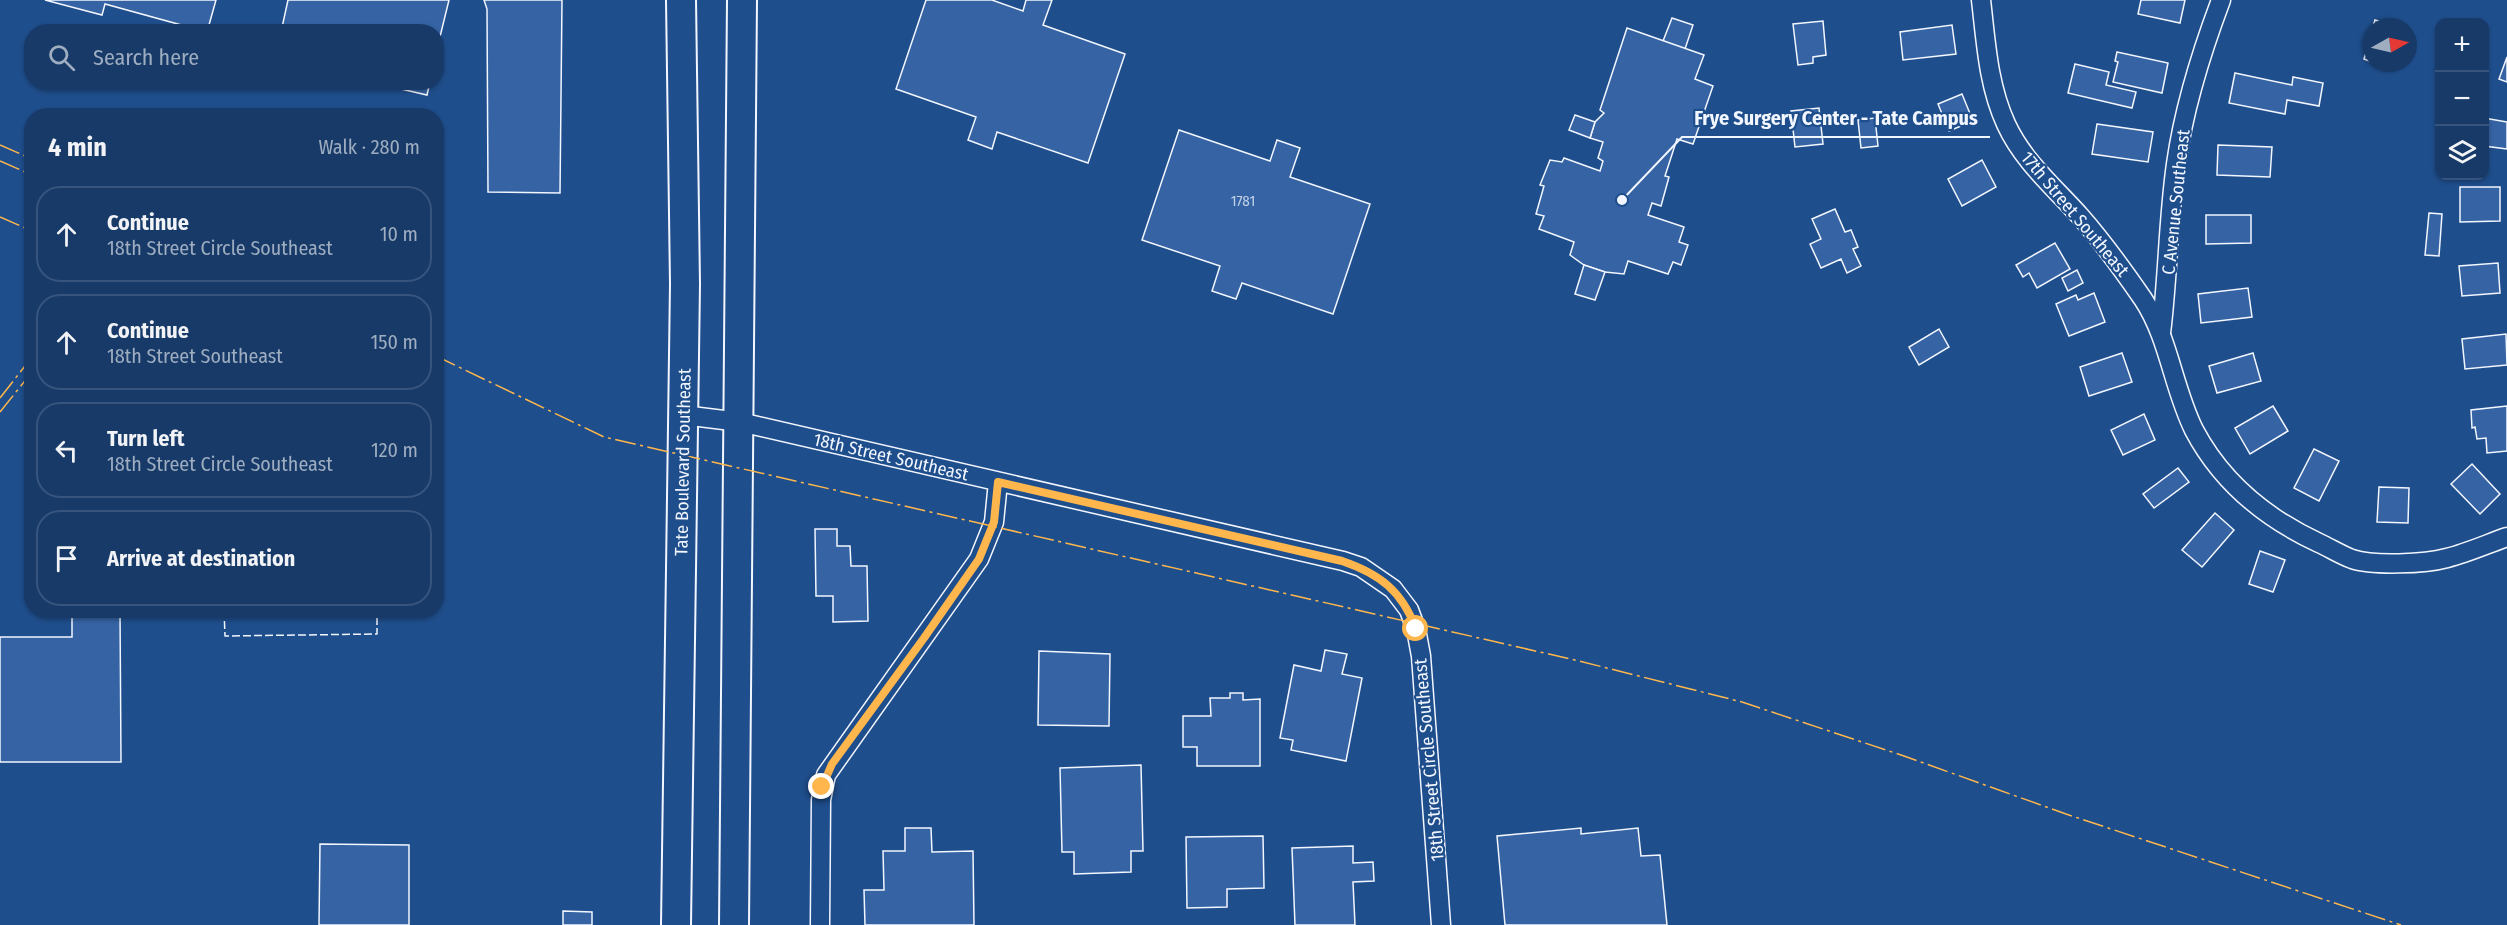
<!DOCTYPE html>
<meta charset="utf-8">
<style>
body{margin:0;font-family:"Fira Sans Condensed",sans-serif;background:#244571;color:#f1f3f6}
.controls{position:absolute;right:18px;top:18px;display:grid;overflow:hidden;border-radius:12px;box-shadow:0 2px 4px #0004}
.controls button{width:54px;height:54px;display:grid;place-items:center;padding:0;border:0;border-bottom:2px solid #36547d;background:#173a69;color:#f1f3f6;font:30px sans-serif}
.compass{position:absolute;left:2363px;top:18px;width:54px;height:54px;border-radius:50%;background:#173a69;box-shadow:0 2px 4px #0004;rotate:82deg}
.stop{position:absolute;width:18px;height:18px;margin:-14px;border:4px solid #ffb74d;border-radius:50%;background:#fff}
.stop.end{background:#ffb74d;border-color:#fff;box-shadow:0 2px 6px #0008}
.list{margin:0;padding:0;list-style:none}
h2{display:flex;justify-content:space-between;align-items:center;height:78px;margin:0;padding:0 24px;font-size:26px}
h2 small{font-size:20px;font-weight:400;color:#9eadc0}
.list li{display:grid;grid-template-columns:39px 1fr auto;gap:18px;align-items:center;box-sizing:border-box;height:96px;margin:0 12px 12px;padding:0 12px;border:2px solid #36547d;border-radius:24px}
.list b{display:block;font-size:22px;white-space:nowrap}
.list p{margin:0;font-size:20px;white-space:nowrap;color:#9eadc0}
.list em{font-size:20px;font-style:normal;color:#9eadc0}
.icon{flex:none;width:33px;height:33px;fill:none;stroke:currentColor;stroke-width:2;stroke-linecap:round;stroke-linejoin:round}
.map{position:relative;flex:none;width:2507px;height:925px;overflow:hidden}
.search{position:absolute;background:#173a69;box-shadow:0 2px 4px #0004;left:24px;top:24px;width:420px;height:66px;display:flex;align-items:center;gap:15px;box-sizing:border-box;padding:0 21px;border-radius:24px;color:#9eadc0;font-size:22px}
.panel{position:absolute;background:#173a69;box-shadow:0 2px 4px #0004;left:24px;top:108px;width:420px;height:510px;border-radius:24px}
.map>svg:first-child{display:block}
</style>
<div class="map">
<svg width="2507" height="925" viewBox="0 0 2507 925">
<rect width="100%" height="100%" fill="#1f4e8c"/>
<g fill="#3563a3" stroke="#f2f6ff" stroke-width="1.5">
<path d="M45 0H216L207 32 105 4 102 15Z"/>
<path d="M288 0H449L436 53V32H281Z"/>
<path d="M484 0H562L560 193 488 192 487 9Z"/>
<path d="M926 0H992L1023 11 1026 0H1052L1043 25 1125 54 1088 163 997 132 992 149 968 140 976 117 896 89Z"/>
<path d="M2141 0H2185L2180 23 2138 14Z"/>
<path d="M1672 18 1693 25 1685 49 1663 41Z"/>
<path d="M2375 20 2396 27H2373Z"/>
<path d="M1823 21 1826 55 1813 57V63L1798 65 1793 24Z"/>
<path d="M1952 25 1956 54 1903 60 1900 32Z"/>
<path d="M1627 28 1704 55 1695 79 1713 86 1693 144 1677 139 1665 176 1669 177 1661 206 1652 203 1648 215 1684 227 1679 242 1688 245 1681 265 1673 262 1668 274 1628 261 1624 274 1605 272 1584 265 1570 255 1574 242 1539 229 1544 216 1536 214 1544 186 1540 185 1550 160 1562 162 1564 158 1600 171 1603 161 1598 158 1603 142 1590 138 1595 122 1604 113 1600 110Z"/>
<path d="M2372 32V62L2364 59Z"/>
<path d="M2117 52 2168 63 2162 93 2113 82 2118 62 2115 61Z"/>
<path d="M2507 57V82L2499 79Z"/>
<path d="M2075 64 2109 72 2106 85 2136 92 2132 108 2068 93Z"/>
<path d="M2235 73 2292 85 2293 77 2323 83 2319 106 2287 100 2285 114 2229 103Z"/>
<path d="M371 82H430L427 95Z"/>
<path d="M1962 94 1973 121 1949 131 1938 104Z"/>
<path d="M1819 108 1823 144 1795 147 1791 111Z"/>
<path d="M1575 115 1595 122 1590 138 1569 130Z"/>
<path d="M1875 118 1878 146 1861 148 1858 120Z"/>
<path d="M2484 118 2507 122V149L2484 146Z"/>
<path d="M2097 124 2153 132 2148 162 2092 154Z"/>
<path d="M1179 130 1270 161 1277 140 1300 148 1290 177 1370 204 1333 314 1242 283 1236 299 1212 291 1220 266 1142 240Z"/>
<path d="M2218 145 2272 147 2270 177 2217 175Z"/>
<path d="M1982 160 1996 187 1962 206 1948 179Z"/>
<path d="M2460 187H2500V221L2460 222Z"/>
<path d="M1835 209 1845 232 1851 230 1858 247 1853 249 1861 266 1847 273 1841 259 1821 268 1810 244 1821 239 1812 219Z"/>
<path d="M2429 213 2442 214 2439 256 2425 255Z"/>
<path d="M2206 215H2251V243L2206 244Z"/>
<path d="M2055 243 2070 269 2037 288 2029 273 2023 277 2016 265Z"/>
<path d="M2498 263 2500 293 2462 296 2459 266Z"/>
<path d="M1584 265 1605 272 1595 300 1575 294Z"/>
<path d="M2077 270 2083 283 2068 291 2062 278Z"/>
<path d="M2248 288 2252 317 2201 323 2198 294Z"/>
<path d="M2094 293 2105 322 2069 336 2056 304 2076 295 2078 300Z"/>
<path d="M1939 329 1949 347 1919 365 1909 347Z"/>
<path d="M2506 334 2507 365 2465 369 2462 339Z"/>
<path d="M2122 353 2132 382 2089 396 2080 367Z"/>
<path d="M2253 353 2261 381 2217 393 2209 366Z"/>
<path d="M2273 406 2288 431 2250 454 2235 428Z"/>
<path d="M2507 406V451L2487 453 2486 438 2477 439 2475 427 2472 428 2471 410Z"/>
<path d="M2144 414 2155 440 2123 455 2111 430Z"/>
<path d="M2314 449 2339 461 2319 501 2294 488Z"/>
<path d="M2472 464 2500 494 2480 514 2451 484Z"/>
<path d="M2178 468 2189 482 2154 508 2143 494Z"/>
<path d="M2379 487 2409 488 2408 523 2377 522Z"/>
<path d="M2215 513 2234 530 2202 567 2182 550Z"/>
<path d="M815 529H837V546H850L851 566H867L868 621 833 622V596H816Z"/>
<path d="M2260 551 2285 560 2273 592 2249 584Z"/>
<path d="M72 611H120L121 762H0V637H72Z"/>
<path d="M1325 650 1347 654 1342 674 1362 678 1346 761 1291 750 1293 740 1280 738 1294 665 1321 671Z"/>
<path d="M1039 651 1110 654 1109 726 1038 725Z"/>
<path d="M1230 693H1243V700L1260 699V766H1197V747H1183V716H1211L1210 698H1230Z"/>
<path d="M1141 765 1143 851H1131V872L1074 874V852H1062L1060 768Z"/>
<path d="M905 828H931L932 852 973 851 974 925H865L864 890H884L883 851H905Z"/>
<path d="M1581 828V834L1638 828 1641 856 1660 855 1667 925H1505L1497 836Z"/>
<path d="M1263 836 1264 888 1227 889V907L1187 908 1186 837Z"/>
<path d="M320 844 409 845V925H319Z"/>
<path d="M1353 846V863L1373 862 1374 881 1353 882 1355 925H1295L1292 848Z"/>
<path d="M563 911 592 912V925H563Z"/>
</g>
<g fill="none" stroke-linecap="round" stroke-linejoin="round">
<g stroke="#f2f6ff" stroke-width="21">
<g id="street">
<path d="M1981 0C1986 42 1988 85 2006 124 2023 161 2053 186 2080 216 2103 242 2123 270 2143 299 2169 338 2173 388 2194 430 2222 483 2265 518 2319 543 2330 548 2341 555 2352 559 2373 566 2425 564 2447 558 2467 553 2487 544 2507 537"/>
<path d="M2161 333C2168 277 2168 220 2176 164 2184 107 2201 53 2221 0"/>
<path d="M683 415 740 422 1343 561 1361 567 1393 589 1409 610 1416 629 1421 656 1441 925"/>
<path d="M820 925 821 800 826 775 979 559 994 522 998 482"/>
</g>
</g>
<g stroke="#f2f6ff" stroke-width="32">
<g id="primary">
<path d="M676 925 685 284 681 0"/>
<path d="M734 925 742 0"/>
</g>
</g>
<use href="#street" stroke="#1f4e8c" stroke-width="18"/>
<use href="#primary" stroke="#1f4e8c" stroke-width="28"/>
<path stroke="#f2f6ff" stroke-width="1.5" stroke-dasharray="8 3" stroke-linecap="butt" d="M224 610 225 636 377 634V610"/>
<g stroke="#ffb74d" stroke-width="1.5" stroke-dasharray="21 4.5 3 4.5" stroke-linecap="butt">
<path d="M0 145 32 159"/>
<path d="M0 161 32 175"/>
<path d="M0 217 32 231"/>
<path d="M436 356 604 437 1579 661 1742 702 1904 756 2066 814 2401 925"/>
<path d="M0 398 32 357"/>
<path d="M0 412 32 372"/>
</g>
</g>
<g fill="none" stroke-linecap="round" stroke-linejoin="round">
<path stroke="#ffb74d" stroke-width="8" d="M822 787 832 764 924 638 979 559 994 522 998 482 1342 561C1380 574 1402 591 1416 629"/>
</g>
<g text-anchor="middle" stroke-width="4.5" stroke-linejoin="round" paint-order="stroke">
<g font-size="15" fill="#c3d1e8">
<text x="1243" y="206">1781</text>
</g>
<g font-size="18" fill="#f2f6ff" stroke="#1f4e8c">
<text transform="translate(2176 202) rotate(-84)" y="6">C Avenue Southeast</text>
<text transform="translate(2075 214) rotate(50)" y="6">17th Street Southeast</text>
<text transform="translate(891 457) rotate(13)" y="6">18th Street Southeast</text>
<text transform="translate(683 462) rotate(-89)" y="6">Tate Boulevard Southeast</text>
<text transform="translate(1429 760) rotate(-95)" y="6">18th Street Circle Southeast</text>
</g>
</g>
<path fill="none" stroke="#f2f6ff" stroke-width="2" d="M1622 200L1682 137H1990"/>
<circle fill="#f2f6ff" stroke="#1f4e8c" stroke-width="2" cx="1622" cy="200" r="6"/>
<g font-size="20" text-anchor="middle" font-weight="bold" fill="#f2f6ff" stroke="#1f4e8c" stroke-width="4.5" stroke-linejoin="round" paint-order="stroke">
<text x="1836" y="125">Frye Surgery Center - Tate Campus</text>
</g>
</svg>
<div class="controls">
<button>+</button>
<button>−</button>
<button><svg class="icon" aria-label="layers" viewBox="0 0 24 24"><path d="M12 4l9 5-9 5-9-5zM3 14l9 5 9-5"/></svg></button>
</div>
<svg class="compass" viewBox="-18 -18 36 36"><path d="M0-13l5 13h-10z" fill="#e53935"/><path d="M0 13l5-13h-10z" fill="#9eadc0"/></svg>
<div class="stop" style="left:1416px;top:629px"></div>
<div class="stop end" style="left:822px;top:787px"></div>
<div class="search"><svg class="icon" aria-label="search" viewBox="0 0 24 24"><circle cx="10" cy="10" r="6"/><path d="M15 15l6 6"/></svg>Search here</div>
<section class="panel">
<h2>4 min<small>Walk · 280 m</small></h2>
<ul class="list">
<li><svg class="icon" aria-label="ahead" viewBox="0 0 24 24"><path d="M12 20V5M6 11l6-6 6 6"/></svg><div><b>Continue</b><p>18th Street Circle Southeast</p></div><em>10 m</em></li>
<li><svg class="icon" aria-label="ahead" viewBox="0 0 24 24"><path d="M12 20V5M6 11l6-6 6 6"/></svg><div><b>Continue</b><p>18th Street Southeast</p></div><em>150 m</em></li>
<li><svg class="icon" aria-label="left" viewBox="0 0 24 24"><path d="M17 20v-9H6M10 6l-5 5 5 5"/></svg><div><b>Turn left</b><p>18th Street Circle Southeast</p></div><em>120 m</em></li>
<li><svg class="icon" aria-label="arrive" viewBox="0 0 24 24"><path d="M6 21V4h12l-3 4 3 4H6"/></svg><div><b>Arrive at destination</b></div></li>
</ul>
</section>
</div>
